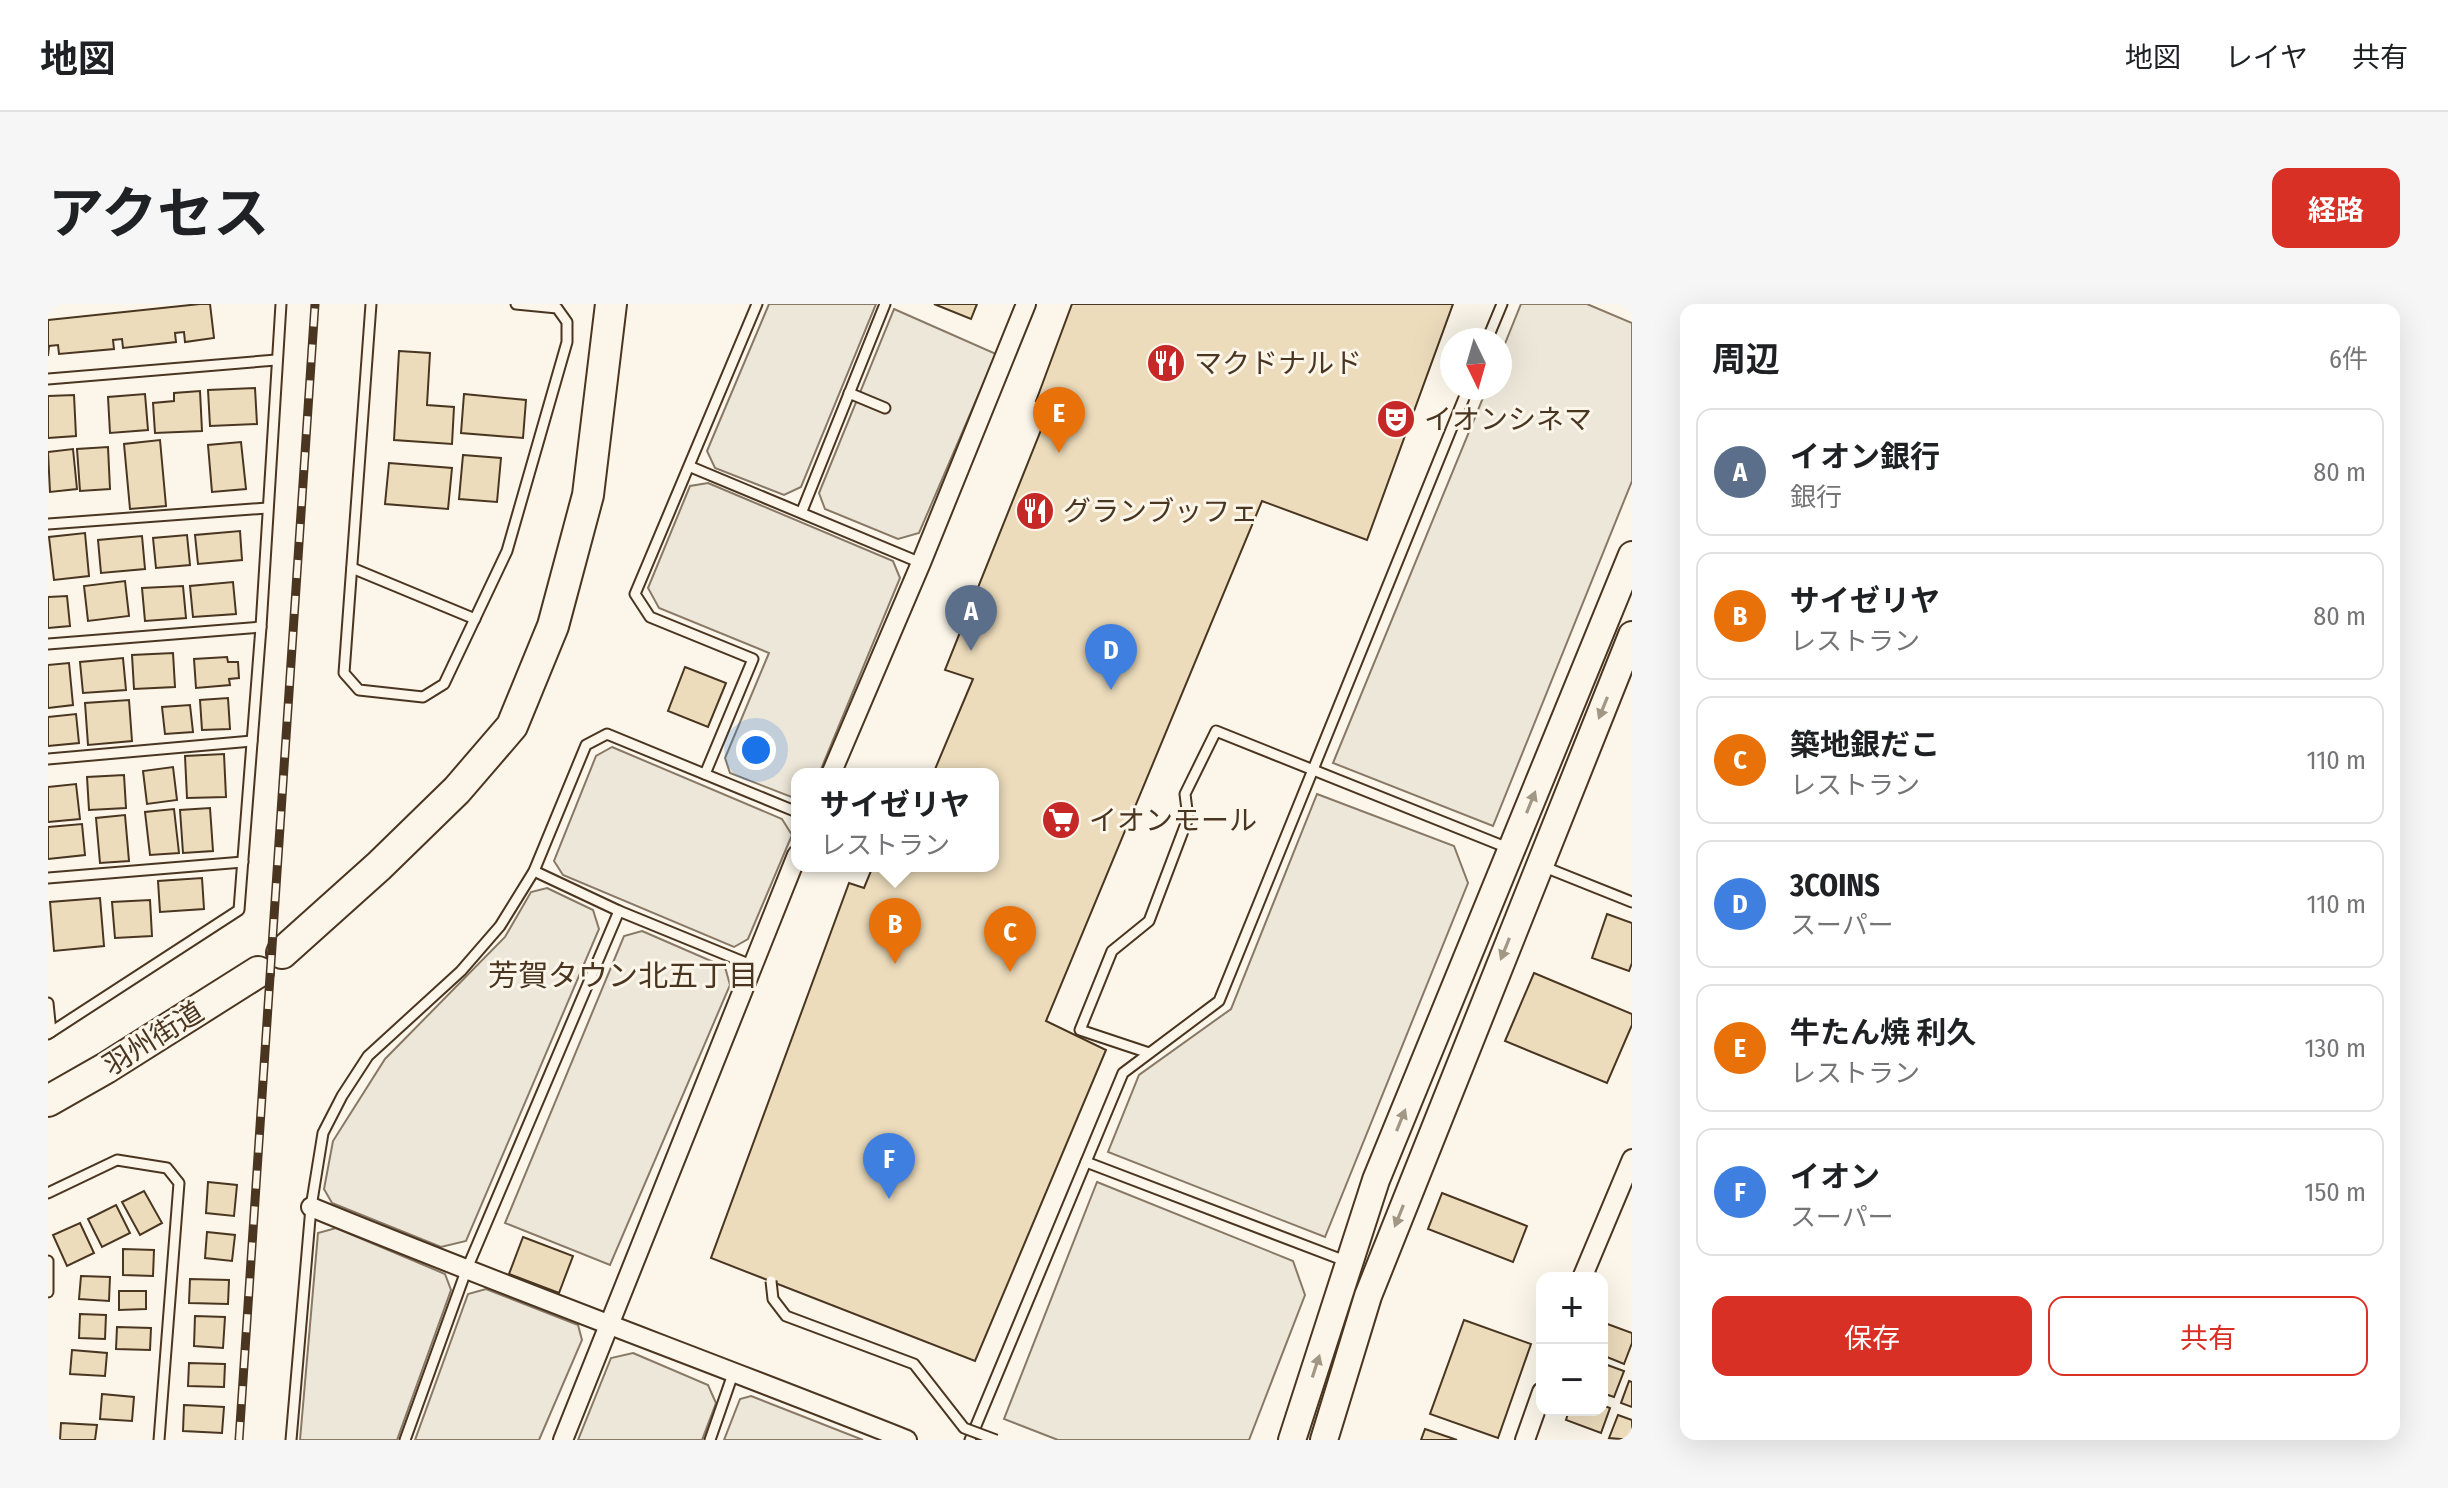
<!DOCTYPE html>
<html lang="ja">
<meta charset="utf-8">
<style>
body{margin:0;font-family:"Fira Sans Condensed","Noto Sans JP",sans-serif;background:#f6f6f6;color:#202124}
.controls{position:absolute;right:24px;bottom:24px;display:grid;overflow:hidden;border-radius:16px;box-shadow:0 8px 32px #0002}
.controls button{width:72px;height:72px;display:grid;place-items:center;padding:0;border:0;border-bottom:2px solid #e0e0e0;background:#fff;color:#202124;font:40px sans-serif}
.compass{position:absolute;left:1392px;top:24px;width:72px;height:72px;border-radius:50%;background:#fff;box-shadow:0 8px 32px #0002;rotate:175deg}
.you{position:absolute;left:708px;top:446px;width:28px;height:28px;margin:-20px;border:6px solid #fff;border-radius:50%;background:#1a73e8;box-shadow:0 0 0 12px #1a73e833}
.badge{display:grid;place-items:center;width:52px;height:52px;border-radius:50%;background:#d93025;color:#fff;font-size:26px;font-weight:700}
.pin{position:absolute;translate:-50% -66px;filter:drop-shadow(0 2px 4px #0008)}
.pin::after{content:'';position:absolute;top:42px;width:28px;height:24px;background:inherit;clip-path:polygon(0 0,100% 0,50% 100%)}
.popup{position:absolute;left:743px;top:464px;width:208px;height:104px;box-sizing:border-box;display:grid;place-content:center;border-radius:16px;background:#fff;filter:drop-shadow(0 2px 6px #0005);font-size:26px;white-space:nowrap;color:#757577}
.popup b{font-size:30px;color:#202124}
.popup::after{content:'';position:absolute;left:50%;top:100%;margin-left:-16px;border:16px solid transparent;border-top-color:#fff}
.list{margin:0;padding:0;list-style:none}
h2{display:flex;justify-content:space-between;align-items:center;height:104px;margin:0;padding:0 32px;font-size:34px}
h2 small{font-size:26px;font-weight:400;color:#757577}
.list li{display:grid;grid-template-columns:52px 1fr auto;gap:24px;align-items:center;box-sizing:border-box;height:128px;margin:0 16px 16px;padding:0 16px;border:2px solid #e0e0e0;border-radius:16px}
.list b{display:block;font-size:30px;white-space:nowrap}
.list p{margin:0;font-size:26px;white-space:nowrap;color:#757577}
.list em{font-size:26px;font-style:normal;color:#757577}
.actions{display:flex;gap:16px;padding:24px 32px}
.actions a{flex:1;padding:18px 0;border:2px solid #d93025;border-radius:16px;text-align:center;font-size:28px;color:#d93025}
.actions .main{background:#d93025;color:#fff}
.map{position:relative;flex:none;width:1584px;height:1136px;overflow:hidden;border-radius:16px}
header{display:flex;align-items:center;gap:48px;box-sizing:border-box;height:112px;padding:0 40px;background:#fff;border-bottom:2px solid #e0e0e0}
header strong{font-size:38px}
nav{display:flex;gap:44px;margin-inline-start:auto;font-size:28px}
.intro{display:flex;align-items:center;justify-content:space-between;box-sizing:border-box;height:192px;padding:0 48px}
h1{margin:0;font-size:56px}
.button{padding:20px 36px;border-radius:16px;background:#d93025;color:#fff;font-size:28px;font-weight:700}
main{display:flex;gap:48px;padding:0 48px}
aside{flex:1;background:#fff;border-radius:16px;box-shadow:0 8px 32px #0002}
.map>svg:first-child{display:block}
</style>
<header>
<strong>地図</strong>
<nav><a>地図</a><a>レイヤ</a><a>共有</a></nav>
</header>
<div class="intro"><h1>アクセス</h1><a class="button">経路</a></div>
<main>
<div class="map">
<svg width="1584" height="1136" viewBox="0 0 1584 1136">
<rect width="100%" height="100%" fill="#fbf6e9"/>
<g fill="#ede7d9" stroke="#887966" stroke-width="2">
<path d="M721 0H828L753 183 736 191 667 164 659 147Z"/>
<path d="M1473 0H1539L1584 19V177L1445 522 1285 459 1439 84H1452V52Z"/>
<path d="M846 5 948 50 871 229 850 235 777 205 771 189Z"/>
<path d="M660 179 845 257 852 274 771 470H749V493L746 494 682 469 677 454 721 349 611 304 600 284 642 182Z"/>
<path d="M564 443 734 515 744 531 700 635 686 643 515 571 506 557 548 452Z"/>
<path d="M1269 490 1406 542 1420 579 1277 933 1060 848 1091 771 1183 705Z"/>
<path d="M499 584 545 606 551 625 418 937 393 943 284 899 276 885 285 837 337 755 457 633 483 588Z"/>
<path d="M594 627 677 663 682 681 562 961 457 919 576 632Z"/>
<path d="M1049 878 1245 957 1257 991 1201 1136H1010L956 1115Z"/>
<path d="M288 924 397 970 403 986 349 1136H252L270 929Z"/>
<path d="M438 985 530 1021 534 1036 491 1136H367L420 990Z"/>
<path d="M585 1049 660 1081 668 1099 654 1136H530L563 1054Z"/>
<path d="M703 1092 815 1136H676L692 1095Z"/>
</g>
<g fill="#ecdcbc" stroke="#4a3520" stroke-width="2">
<path d="M152 0H162L166 34 137 38 136 28 127 29 128 38 75 44 74 35 65 36 66 45 11 50 10 41 1 42 0 52V16Z"/>
<path d="M886 0H929L923 15Z"/>
<path d="M1024 0H1405L1319 236 1214 197 998 717 1058 746 927 1057 663 954 801 579 816 584 825 562H945V470H885L925 375 897 366 1003 101 988 97Z"/>
<path d="M351 47 382 49 379 101 406 103 404 140 346 136Z"/>
<path d="M207 84 209 120 162 122 160 86Z"/>
<path d="M152 87 154 127 107 129 105 99 126 97V89Z"/>
<path d="M97 90 100 126 62 129 60 93Z"/>
<path d="M416 90 478 96 475 134 413 129Z"/>
<path d="M26 91 28 132 0 134V92Z"/>
<path d="M112 136 118 202 82 205 76 140Z"/>
<path d="M193 138 198 185 164 188 160 141Z"/>
<path d="M60 143 62 185 32 187 29 145Z"/>
<path d="M25 145 29 185 2 188 0 148Z"/>
<path d="M415 151 453 154 449 198 411 195Z"/>
<path d="M341 159 404 164 400 205 337 200Z"/>
<path d="M192 227 194 256 150 260 147 231Z"/>
<path d="M37 229 41 272 6 276 1 233Z"/>
<path d="M139 231 142 261 108 264 105 234Z"/>
<path d="M94 232 97 265 53 269 50 236Z"/>
<path d="M77 277 81 312 40 317 36 282Z"/>
<path d="M185 278 188 310 145 313 142 282Z"/>
<path d="M135 282 138 314 97 317 94 284Z"/>
<path d="M19 292 22 322 0 324V293Z"/>
<path d="M125 349 127 383 86 385 84 351Z"/>
<path d="M179 353 180 358H190L191 374 181 375 182 381 148 384 146 355Z"/>
<path d="M75 354 78 386 35 389 32 358Z"/>
<path d="M21 359 25 401 0 404V361Z"/>
<path d="M637 363 678 379 660 423 620 407Z"/>
<path d="M180 394 182 425 154 426 152 396Z"/>
<path d="M81 396 84 437 40 441 37 399Z"/>
<path d="M142 401 145 428 117 430 114 403Z"/>
<path d="M28 410 31 439 0 442V413Z"/>
<path d="M176 450 178 493 139 494 137 452Z"/>
<path d="M125 463 129 496 99 500 95 467Z"/>
<path d="M76 471 78 504 41 506 39 473Z"/>
<path d="M28 480 32 515 0 518V483Z"/>
<path d="M162 504 165 547 135 549 132 506Z"/>
<path d="M126 505 131 549 102 551 97 508Z"/>
<path d="M77 511 81 557 52 559 48 514Z"/>
<path d="M34 520 37 551 0 555V523Z"/>
<path d="M154 574 156 605 112 608 110 577Z"/>
<path d="M52 594 56 642 6 647 2 598Z"/>
<path d="M102 596 104 632 67 634 64 598Z"/>
<path d="M1559 610 1584 619V659L1581 667 1544 654Z"/>
<path d="M1486 669 1584 710V721L1559 779 1457 737Z"/>
<path d="M160 878 189 881 186 912 158 909Z"/>
<path d="M96 887 114 919 92 931 74 898Z"/>
<path d="M1394 889 1479 922 1465 958 1380 925Z"/>
<path d="M68 901 82 929 54 943 40 915Z"/>
<path d="M32 919 46 949 19 962 5 931Z"/>
<path d="M159 928 187 931 184 957 157 954Z"/>
<path d="M475 933 525 952 511 989 461 970Z"/>
<path d="M75 945 106 946 105 972 75 971Z"/>
<path d="M33 972 62 973 61 997 31 995Z"/>
<path d="M142 975 181 976 180 1000 141 999Z"/>
<path d="M71 987H98V1005L71 1006Z"/>
<path d="M32 1010 58 1011 57 1035 31 1034Z"/>
<path d="M147 1012 177 1013 175 1044 146 1042Z"/>
<path d="M1416 1016 1483 1040 1450 1134 1382 1110Z"/>
<path d="M1554 1018 1584 1029V1039L1576 1060 1554 1051Z"/>
<path d="M69 1023 103 1024 102 1046 68 1045Z"/>
<path d="M24 1046 59 1049 57 1072 22 1070Z"/>
<path d="M141 1059 177 1060 176 1083 140 1082Z"/>
<path d="M1554 1059 1576 1067 1566 1093 1554 1089Z"/>
<path d="M1581 1077 1584 1078V1103L1573 1099Z"/>
<path d="M54 1090 86 1093 84 1117 52 1115Z"/>
<path d="M136 1101 176 1103 174 1129 135 1127Z"/>
<path d="M1554 1101 1562 1104 1553 1129 1518 1116 1521 1106H1554Z"/>
<path d="M1570 1111 1584 1116V1136L1561 1134Z"/>
<path d="M13 1119 49 1121 47 1136H12Z"/>
<path d="M1377 1125 1409 1136H1373Z"/>
</g>
<g fill="none" stroke-linecap="round" stroke-linejoin="round">
<g stroke="#4a3520" stroke-width="13">
<g id="lane">
<path d="M323 0 296 369 311 386 375 393 396 380 459 247 519 38V18L509 4 468 0"/>
<path d="M1439 36 1454 0"/>
<path d="M0 75 228 56"/>
<path d="M801 89 837 104"/>
<path d="M643 163 873 259"/>
<path d="M754 207 837 0"/>
<path d="M0 220 219 204"/>
<path d="M304 264 427 315"/>
<path d="M0 340 213 323"/>
<path d="M0 455 204 437"/>
<path d="M657 470 705 355 602 313 587 290 709 0"/>
<path d="M1494 562 1584 598"/>
<path d="M486 567 571 607 703 661"/>
<path d="M0 574 195 558"/>
<path d="M0 699 3 728"/>
<path d="M0 730 191 606 213 323 233 0"/>
<path d="M1101 749 1032 726 1064 647 1101 617 1140 514 1137 490 1168 427 1460 544"/>
<path d="M1038 858 1300 958"/>
<path d="M0 889 69 856 119 864 131 879 111 1136"/>
<path d="M0 957V988"/>
<path d="M243 1136 263 903 275 829 294 792 320 752 413 667 452 622 486 567 538 441 559 430 749 508"/>
<path d="M357 1136 418 967 571 607"/>
<path d="M662 1136 686 1067"/>
<path d="M922 1136 1075 769 1171 697 1420 84"/>
</g>
</g>
<g stroke="#4a3520" stroke-width="22">
<g id="street">
<path d="M783 470 873 259 978 0"/>
<path d="M263 903C460 984 660 1057 859 1136"/>
<path d="M1534 974 1584 855"/>
<path d="M515 1136 749 551"/>
<path d="M1477 1136 1494 1088"/>
</g>
</g>
<g stroke="#4a3520" stroke-width="30">
<g id="secondary">
<path d="M1244 1136 1328 876 1584 251"/>
<path d="M1276 1136 1320 992 1584 331"/>
</g>
</g>
<g stroke="#4a3520" stroke-width="34">
<g id="primary">
<path d="M234 649 331 562 409 486 464 422 505 322 540 191 563 0"/>
<path d="M0 797 58 764 210 668"/>
</g>
</g>
<use href="#lane" stroke="#fbf6e9" stroke-width="9"/>
<use href="#street" stroke="#fbf6e9" stroke-width="18"/>
<use href="#secondary" stroke="#fbf6e9" stroke-width="26"/>
<use href="#primary" stroke="#fbf6e9" stroke-width="30"/>
<g stroke="#4a3520" stroke-width="9">
<path id="rail" d="M191 1136 267 0"/>
</g>
<use href="#rail" stroke="#fbf6e9" stroke-width="6" stroke-dasharray="18" stroke-linecap="butt"/>
<g stroke="#4a3520" stroke-width="13" stroke-linecap="butt">
<path id="lane-bridge" d="M723 977 725 995 738 1012 866 1060 916 1124 948 1136"/>
</g>
<use href="#lane-bridge" stroke="#fbf6e9" stroke-width="9"/>
</g>
<defs><path id="oneway-solid" d="M-6-.8H1V-3.2L6.5 0L1 3.2V.8H-6Z" transform="scale(2)"/></defs>
<g fill="#a29684">
<use href="#oneway-solid" transform="translate(1555 404) rotate(112)"/>
<use href="#oneway-solid" transform="translate(1483 498) rotate(-68)"/>
<use href="#oneway-solid" transform="translate(1457 645) rotate(112)"/>
<use href="#oneway-solid" transform="translate(1353 816) rotate(-68)"/>
<use href="#oneway-solid" transform="translate(1351 912) rotate(112)"/>
<use href="#oneway-solid" transform="translate(1268 1062) rotate(-72)"/>
</g>
<defs>
<g id="restaurant-disc" transform="scale(2)"><circle r="9.5" fill="#c62828" stroke="#fbf6e9"/><path d="M-5-6h1v4h1v-4h1v4h1v-4h1v5L-1.5 .5V6h-2V.5L-5-1ZM5-6V6H3V1.5H1.5Q1.5-4 5-6Z" fill="#fff"/></g>
<g id="theatre-disc" transform="scale(2)"><circle r="9.5" fill="#c62828" stroke="#fbf6e9"/><path d="M-5-5.5Q0-4 5-5.5V0Q5 5 0 6Q-5 5-5 0ZM-3.3-2.5H-1v1.5H-3.3ZM1-2.5H3.3v1.5H1ZM-2.8 1Q0 5.5 2.8 1Z" fill="#fff"/></g>
<g id="supermarket-disc" transform="scale(2)"><circle r="9.5" fill="#c62828" stroke="#fbf6e9"/><path d="M-6-5.5h2.5l.6 2H6L4.5 2H-2.5L-4.4-4H-6ZM-1.5 3.2a1.3 1.3 0 1 0 .1 0ZM3 3.2a1.3 1.3 0 1 0 .1 0Z" fill="#fff"/></g>
</defs>
<g fill-rule="evenodd">
<use href="#restaurant-disc" x="1118" y="59"/>
<use href="#theatre-disc" x="1348" y="115"/>
<use href="#restaurant-disc" x="987" y="207"/>
<use href="#supermarket-disc" x="1013" y="516"/>
</g>
<g text-anchor="middle" stroke-width="6" stroke-linejoin="round" paint-order="stroke">
<g font-size="28" fill="#4a3520" stroke="#fbf6e9" text-anchor="start">
<text x="1146" y="69">マクドナルド</text>
<text x="1376" y="125">イオンシネマ</text>
<text x="1015" y="217">グランブッフェ</text>
<text x="1041" y="526">イオンモール</text>
</g>
<g font-size="28" fill="#4a3520" stroke="#fbf6e9">
<text transform="translate(105 734) rotate(-32)" y="10">羽州街道</text>
</g>
<g font-size="30" fill="#4a3520" stroke="#fbf6e9">
<text x="575" y="682">芳賀タウン北五丁目</text>
</g>
</g>
</svg>
<div class="controls">
<button>+</button>
<button>−</button>
</div>
<svg class="compass" viewBox="-18 -18 36 36"><path d="M0-13l5 13h-10z" fill="#e53935"/><path d="M0 13l5-13h-10z" fill="#757577"/></svg>
<div class="you"></div>
<div class="pin badge" style="left:923px;top:347px;background:#5c6f8a">A</div>
<div class="pin badge" style="left:847px;top:660px;background:#e8710a">B</div>
<div class="popup"><b>サイゼリヤ</b>レストラン</div>
<div class="pin badge" style="left:962px;top:668px;background:#e8710a">C</div>
<div class="pin badge" style="left:1063px;top:386px;background:#3f7fe0">D</div>
<div class="pin badge" style="left:1011px;top:149px;background:#e8710a">E</div>
<div class="pin badge" style="left:841px;top:895px;background:#3f7fe0">F</div>
</div>
<aside>
<h2>周辺<small>6件</small></h2>
<ul class="list">
<li><span class="badge" style="background:#5c6f8a">A</span><div><b>イオン銀行</b><p>銀行</p></div><em>80 m</em></li>
<li><span class="badge" style="background:#e8710a">B</span><div><b>サイゼリヤ</b><p>レストラン</p></div><em>80 m</em></li>
<li><span class="badge" style="background:#e8710a">C</span><div><b>築地銀だこ</b><p>レストラン</p></div><em>110 m</em></li>
<li><span class="badge" style="background:#3f7fe0">D</span><div><b>3COINS</b><p>スーパー</p></div><em>110 m</em></li>
<li><span class="badge" style="background:#e8710a">E</span><div><b>牛たん焼 利久</b><p>レストラン</p></div><em>130 m</em></li>
<li><span class="badge" style="background:#3f7fe0">F</span><div><b>イオン</b><p>スーパー</p></div><em>150 m</em></li>
</ul>
<div class="actions"><a class="main">保存</a><a>共有</a></div>
</aside>
</main>
